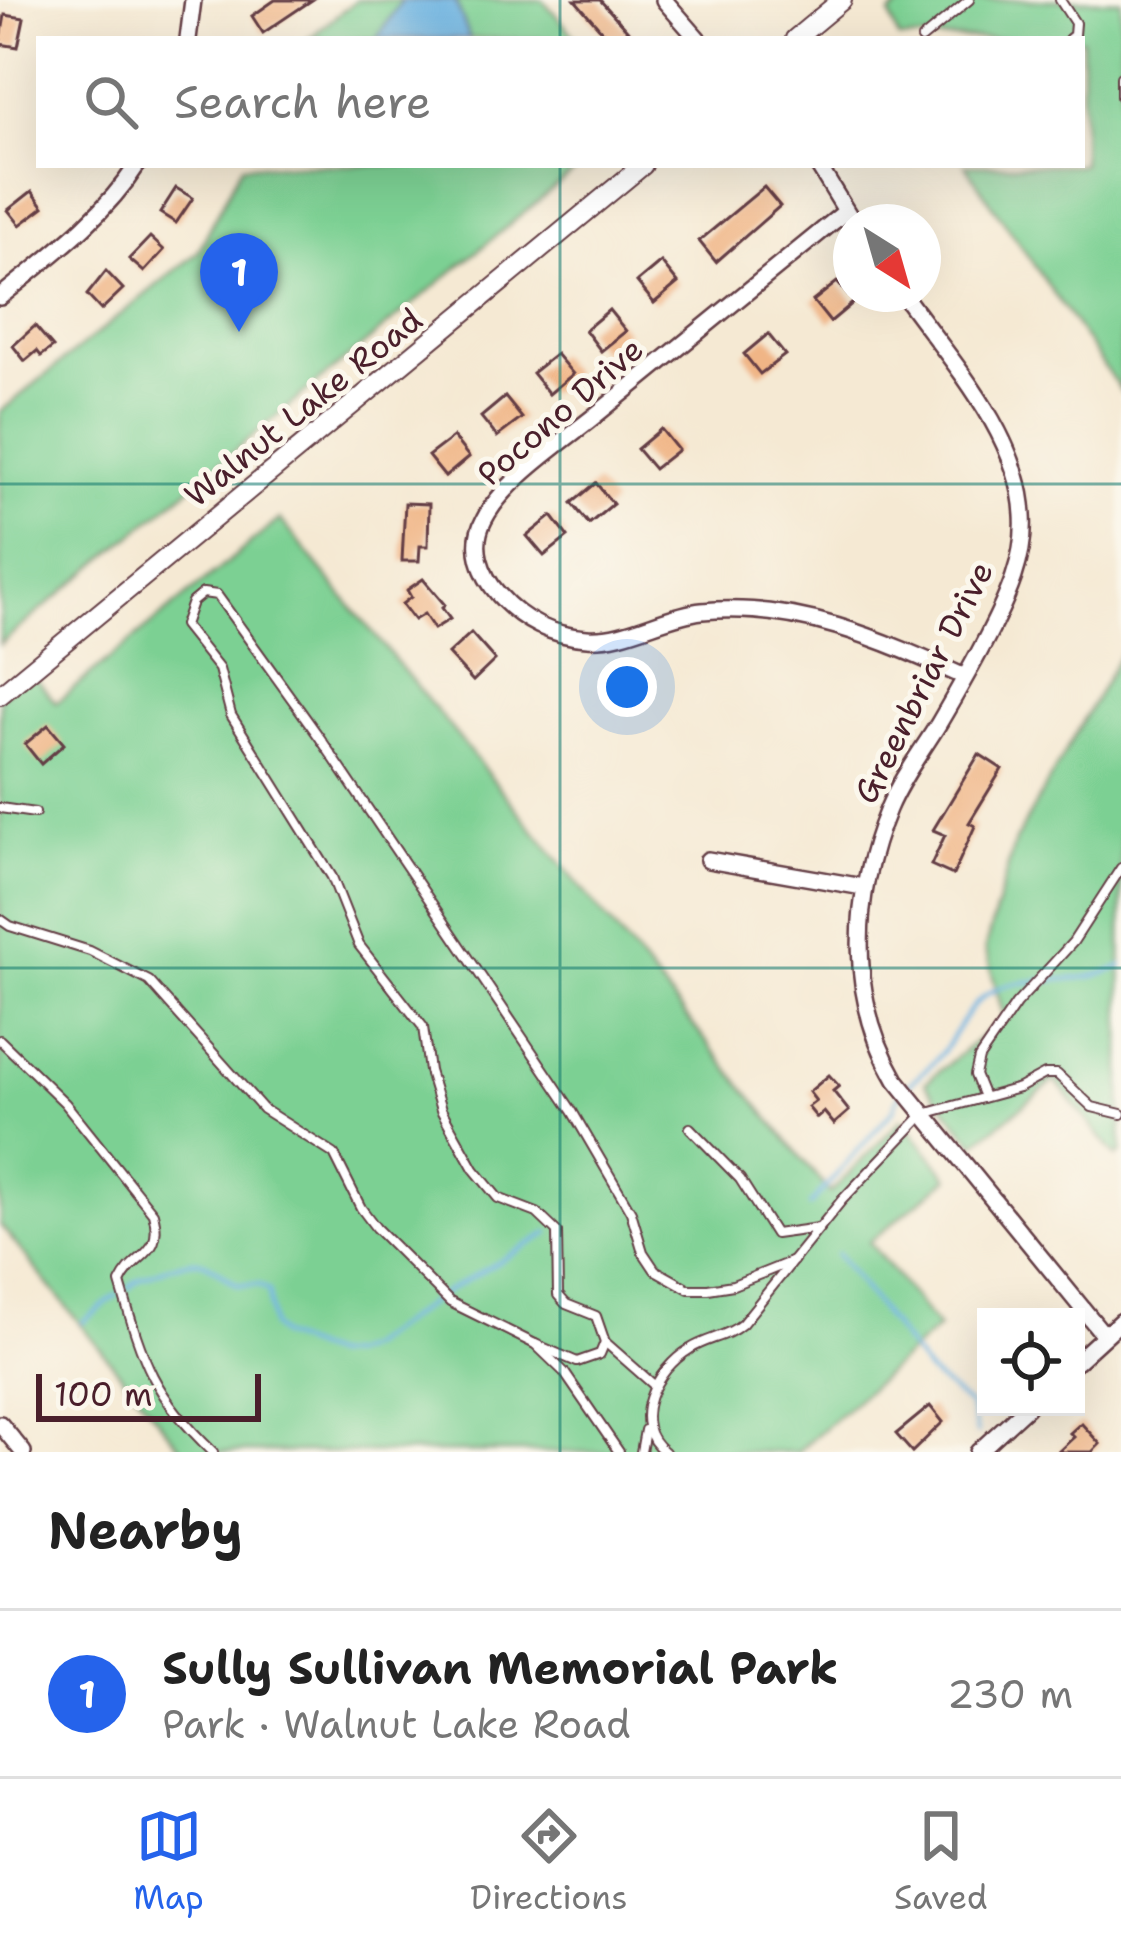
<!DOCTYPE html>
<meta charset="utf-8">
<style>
body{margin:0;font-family:"Shantell Sans",sans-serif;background:#f2f2f2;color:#222}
.controls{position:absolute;right:36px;bottom:36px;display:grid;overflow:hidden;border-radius:0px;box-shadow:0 12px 48px #0002}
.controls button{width:108px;height:108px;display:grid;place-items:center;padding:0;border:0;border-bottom:3px solid #e0e0e0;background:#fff;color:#222;font:60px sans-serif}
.compass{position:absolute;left:833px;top:204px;width:108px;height:108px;border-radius:50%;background:#fff;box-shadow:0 12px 48px #0002;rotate:143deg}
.scale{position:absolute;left:36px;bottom:30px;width:225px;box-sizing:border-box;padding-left:12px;border:6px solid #4a1f2b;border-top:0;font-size:33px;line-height:42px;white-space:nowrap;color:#4a1f2b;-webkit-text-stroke:9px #fbf7ec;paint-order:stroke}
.you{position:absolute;left:627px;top:687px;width:42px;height:42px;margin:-30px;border:9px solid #fff;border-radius:50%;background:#1a73e8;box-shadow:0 0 0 18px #1a73e833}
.badge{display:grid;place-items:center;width:78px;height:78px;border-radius:50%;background:#2563eb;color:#fff;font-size:39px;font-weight:700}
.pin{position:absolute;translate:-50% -99px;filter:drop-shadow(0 3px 6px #0008)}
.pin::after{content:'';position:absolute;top:63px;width:42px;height:36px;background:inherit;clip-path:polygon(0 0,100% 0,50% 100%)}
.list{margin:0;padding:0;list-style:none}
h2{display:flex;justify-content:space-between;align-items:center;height:156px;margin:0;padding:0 48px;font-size:51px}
h2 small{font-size:39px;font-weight:400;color:#767676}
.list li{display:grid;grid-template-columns:78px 1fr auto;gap:36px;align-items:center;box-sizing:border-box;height:168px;padding:0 48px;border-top:3px solid #e0e0e0}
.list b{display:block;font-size:45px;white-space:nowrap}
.list p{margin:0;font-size:39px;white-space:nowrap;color:#767676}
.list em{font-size:39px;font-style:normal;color:#767676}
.icon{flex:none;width:66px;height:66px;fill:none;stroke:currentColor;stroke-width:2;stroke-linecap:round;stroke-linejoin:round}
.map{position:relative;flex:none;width:1121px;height:1452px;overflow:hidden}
.search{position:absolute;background:#fff;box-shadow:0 12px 48px #0002;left:36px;right:36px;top:36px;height:132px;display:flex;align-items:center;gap:30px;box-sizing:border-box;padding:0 42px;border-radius:0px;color:#767676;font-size:45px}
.sheet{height:324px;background:#fff}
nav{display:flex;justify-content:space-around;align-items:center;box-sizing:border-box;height:168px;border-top:3px solid #e0e0e0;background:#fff;font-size:33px;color:#767676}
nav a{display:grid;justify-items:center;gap:6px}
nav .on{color:#2563eb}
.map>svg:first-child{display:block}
</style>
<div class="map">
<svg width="1121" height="1452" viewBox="0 0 1121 1452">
<rect width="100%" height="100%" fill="#fbf7ec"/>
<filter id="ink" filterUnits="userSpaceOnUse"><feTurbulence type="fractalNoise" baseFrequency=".00833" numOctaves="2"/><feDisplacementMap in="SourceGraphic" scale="24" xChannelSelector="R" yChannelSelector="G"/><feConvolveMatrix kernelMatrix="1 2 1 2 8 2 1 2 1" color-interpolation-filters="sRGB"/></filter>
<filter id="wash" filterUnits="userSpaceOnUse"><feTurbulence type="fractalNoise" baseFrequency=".004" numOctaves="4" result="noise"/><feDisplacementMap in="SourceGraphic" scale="48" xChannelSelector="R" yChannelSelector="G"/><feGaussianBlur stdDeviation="2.7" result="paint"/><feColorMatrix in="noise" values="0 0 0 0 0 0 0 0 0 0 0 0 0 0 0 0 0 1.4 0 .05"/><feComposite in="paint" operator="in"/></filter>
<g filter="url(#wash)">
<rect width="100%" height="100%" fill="#f5e9d3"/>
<g fill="#7bd093" stroke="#62785f" stroke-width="3">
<path d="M356 0H543L577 39H308Z"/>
<path d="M908 0H1121V391L965 165H1082V39H899L890 15Z"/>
<path d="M242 165H582L0 644V412L198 252Z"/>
<path d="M280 519 830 1193 902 1119 949 1178 869 1242 938 1328 797 1452H184L0 1225V697L31 672 56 703Z"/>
<path d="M1121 653V1153L1116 1157 1055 1080 975 1144 925 1083 1004 1018 985 948 1015 841Z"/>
</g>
<path fill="#69b1e0" stroke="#5a6886" stroke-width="3" d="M402 0H455L470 39H376Z"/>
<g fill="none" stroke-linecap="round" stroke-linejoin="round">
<g stroke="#69b1e0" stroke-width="4.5">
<path d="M810 1205 894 1109C897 1088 921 1076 935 1061 953 1042 964 1010 986 995 1020 971 1082 989 1121 966"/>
<path d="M837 1254 927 1371 969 1405 977 1433"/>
<path d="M129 1288C138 1278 142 1277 154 1273 199 1255 199 1256 237 1285H259L269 1291 272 1326 280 1336 332 1356 350 1354 367 1347 447 1291 549 1233"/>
<path d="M83 1322 117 1295"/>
</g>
</g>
<g id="blocks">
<g fill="#f0b586">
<path d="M275 0H312L263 33 252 16Z"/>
<path d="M575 0H600L635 39H609Z"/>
<path d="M5 15 24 18 18 47 0 44Z"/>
<path d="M764 187 780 206 716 262 699 241Z"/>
<path d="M176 188 193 198 176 223 160 213Z"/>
<path d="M32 191 44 207 20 225 8 210Z"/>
<path d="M150 237 164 250 144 272 129 259Z"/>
<path d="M661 262 678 283 654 303 637 282Z"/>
<path d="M106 271 123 289 101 310 87 295Z"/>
<path d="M837 282 854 302 830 322 813 301Z"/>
<path d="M609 310 626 331 601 351 585 330Z"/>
<path d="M35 326 53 347 41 356 37 351 25 361 13 346Z"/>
<path d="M768 334 785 355 760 374 744 354Z"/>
<path d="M556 354 573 374 549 394 532 373Z"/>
<path d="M505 397 522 418 497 437 481 417Z"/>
<path d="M661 429 678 450 654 469 637 449Z"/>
<path d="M453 437 469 457 445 477 428 456Z"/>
<path d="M596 483 613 504 589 524 572 503Z"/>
<path d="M405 503 429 504 428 546H420L419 561H402Z"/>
<path d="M552 516 568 537 544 556 527 536Z"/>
<path d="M423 579 445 605 442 608 450 619 434 629 424 614 414 620 402 604 411 597 407 590Z"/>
<path d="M471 633 495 660 473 681 448 654Z"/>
<path d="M48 725 64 744 41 764 25 744Z"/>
<path d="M979 754 1002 769 969 823 975 826 953 875 931 865 945 835 933 830Z"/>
<path d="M829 1075 839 1086 833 1091 849 1111 834 1124 824 1112 817 1118 808 1107 816 1101 809 1092Z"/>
<path d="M930 1406 943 1422 912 1452 896 1434Z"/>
<path d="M1081 1423 1100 1444 1092 1452H1058L1074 1437 1070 1433Z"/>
</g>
</g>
</g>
<g filter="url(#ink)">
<use href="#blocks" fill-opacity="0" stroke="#643d44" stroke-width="3"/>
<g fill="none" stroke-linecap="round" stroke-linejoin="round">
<g stroke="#643d44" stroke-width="12">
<g id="service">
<path d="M1060 0 1075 23 1074 35 1069 39"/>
<path d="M922 39 969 0"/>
<path d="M1121 77V97"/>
<path d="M0 808 35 813"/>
<path d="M0 919 10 926 90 951 149 981 263 1109 334 1154 361 1208 376 1228 450 1302 535 1344 564 1372 619 1452"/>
<path d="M0 1040 65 1103 153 1213C165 1257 134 1252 120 1283 143 1361 152 1394 213 1452"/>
<path d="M984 1097 975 1075 979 1058 1016 1004 1073 942 1121 868"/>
<path d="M690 1128 740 1179 775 1234 819 1228"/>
<path d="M605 1342 655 1386"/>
<path d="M535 1344 577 1362 600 1354 605 1342 596 1316 566 1304 558 1295 557 1232 537 1213 498 1198 474 1169 441 1110 429 1071 423 1027 359 945 332 877 231 715 219 669 184 625 192 602 203 593 217 595 320 738 572 1111 631 1212 643 1252 655 1270 689 1289H708L733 1285 793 1261"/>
<path d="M641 1452 645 1430"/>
<path d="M665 1452C627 1423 656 1369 690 1349 707 1338 727 1337 742 1324L842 1200 924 1114 1019 1088 1045 1074H1057L1092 1107 1121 1114"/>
</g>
</g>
<g stroke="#643d44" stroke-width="20">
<g id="minor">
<path d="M664 0 698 39"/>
<path d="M188 39 193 0"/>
<path d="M818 165 853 222"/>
<path d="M845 212C762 279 680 347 597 414 563 442 504 480 484 520 470 546 481 575 499 595 522 621 553 636 587 638 625 641 664 615 702 611 796 602 881 639 965 677"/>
<path d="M903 294C948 358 1019 433 1023 515 1026 558 1007 598 988 635 973 665 956 694 939 723 922 751 901 778 888 809 852 897 847 996 896 1080L1104 1335"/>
<path d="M0 297C49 257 103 218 137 165"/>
<path d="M708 860 863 887"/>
<path d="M1076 1362 1121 1321"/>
<path d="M0 1424 23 1452"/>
<path d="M978 1452 1027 1407"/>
</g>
</g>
<g stroke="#643d44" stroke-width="22">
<g id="tertiary">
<path d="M795 39 842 0"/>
<path d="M0 695 643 165"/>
</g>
</g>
<use href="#service" stroke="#fff" stroke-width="8"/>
<use href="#minor" stroke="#fff" stroke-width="15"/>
<use href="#tertiary" stroke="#fff" stroke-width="18"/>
</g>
</g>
<path fill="none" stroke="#0f766e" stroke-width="3" stroke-opacity="0.55" d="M560 0V39M560 165V1452M0 484H1121M0 968H1121"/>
<g text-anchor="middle" stroke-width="10" stroke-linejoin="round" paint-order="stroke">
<g font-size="33" fill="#4a1f2b" stroke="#fbf7ec">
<text transform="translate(303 407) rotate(-39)" y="12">Walnut Lake Road</text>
<text transform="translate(560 411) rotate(-41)" y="12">Pocono Drive</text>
<text transform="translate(923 682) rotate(-63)" y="12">Greenbriar Drive</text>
</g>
</g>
</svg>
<div class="controls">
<button><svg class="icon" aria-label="locate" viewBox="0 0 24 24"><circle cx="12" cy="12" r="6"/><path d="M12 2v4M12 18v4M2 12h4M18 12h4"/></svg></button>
</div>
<svg class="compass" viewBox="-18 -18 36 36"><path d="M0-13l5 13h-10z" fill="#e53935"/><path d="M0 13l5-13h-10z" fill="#767676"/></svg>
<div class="scale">100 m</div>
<div class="you"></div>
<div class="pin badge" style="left:239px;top:332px">1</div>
<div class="search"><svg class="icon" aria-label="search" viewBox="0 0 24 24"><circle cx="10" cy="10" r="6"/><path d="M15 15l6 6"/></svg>Search here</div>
</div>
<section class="sheet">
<h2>Nearby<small></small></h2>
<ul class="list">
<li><span class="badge">1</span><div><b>Sully Sullivan Memorial Park</b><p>Park · Walnut Lake Road</p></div><em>230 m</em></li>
</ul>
</section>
<nav>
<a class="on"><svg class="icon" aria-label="map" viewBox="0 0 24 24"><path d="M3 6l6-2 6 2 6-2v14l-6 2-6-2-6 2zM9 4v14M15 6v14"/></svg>Map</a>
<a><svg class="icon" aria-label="directions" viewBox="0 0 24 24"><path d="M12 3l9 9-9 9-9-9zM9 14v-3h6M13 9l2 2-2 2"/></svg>Directions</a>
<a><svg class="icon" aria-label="saved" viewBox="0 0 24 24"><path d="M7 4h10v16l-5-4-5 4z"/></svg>Saved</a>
</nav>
